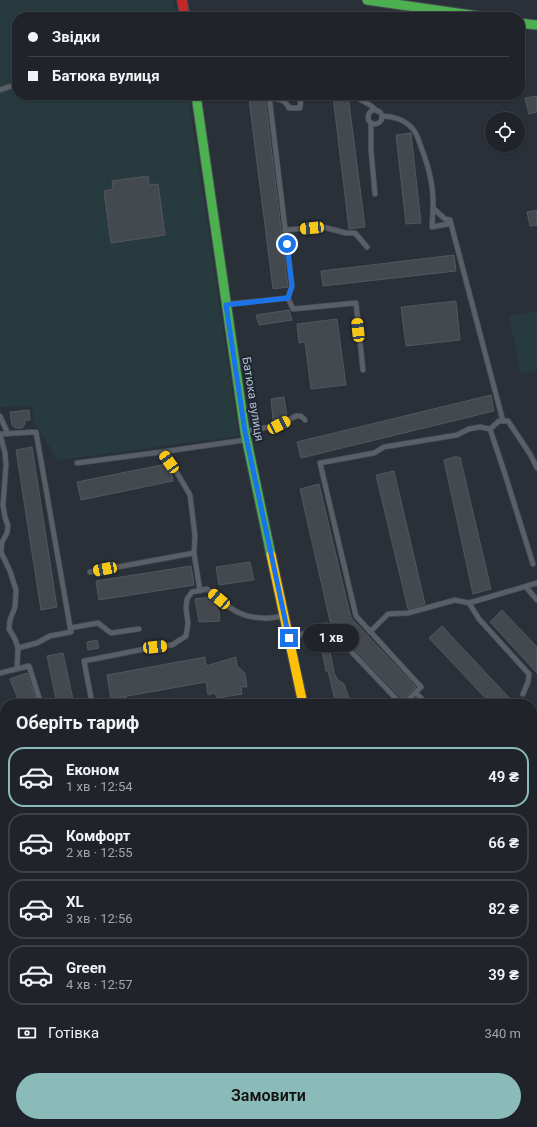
<!DOCTYPE html>
<html lang="uk">
<meta charset="utf-8">
<style>
body{margin:0;font-family:Roboto,sans-serif;background:#2d3036;color:#f1f3f6;height:100vh;display:flex;flex-direction:column;font-size:15px;white-space:nowrap}
*{box-sizing:border-box;margin:0}
p{font-size:13px;color:#a2a4a8}
.icon{flex:none;width:22px;height:22px;fill:none;stroke:currentColor;stroke-width:2;stroke-linecap:round;stroke-linejoin:round}
.map{position:relative;flex:1;overflow:hidden}
.details{position:absolute;left:0px;top:699px;width:537px;height:428px;display:flex;flex-direction:column;background:#20242a;border-radius:16px 16px 0 0;box-shadow:0 1px 3px #0004,0 0 0 1px #3d4147}
.details>*{flex:none}
.banner{position:absolute;left:12px;top:12px;width:513px;height:88px;border-radius:16px;box-shadow:0 1px 3px #0004,0 0 0 1px #3d4147;display:grid;align-content:center;height:88px;padding:0 16px;background:#20242a}
.buttons{position:absolute;left:485px;top:112px;display:grid;gap:8px}
.buttons a{display:grid;place-items:center;width:40px;height:40px;border-radius:50%;background:#20242a;box-shadow:0 1px 3px #0004,0 0 0 1px #3d4147;font-size:20px}
.end{position:absolute;width:18px;height:18px;margin:-9px;border:5px solid #1a73e8;background:#fff;box-shadow:0 0 0 2px #fff}
.from{border-radius:50%}
.bubble{position:absolute;height:28px;border-radius:14px;background:#20242a;box-shadow:0 1px 3px #0004,0 0 0 1px #3d4147;font-size:13px;font-weight:600;line-height:28px;text-align:center}
.car{position:absolute;width:12px;height:24px;margin:-12px -6px;border-radius:5px;box-shadow:0 0 3px 1px #0007;background:linear-gradient(#f5c518 24%,#345 0 40%,#f5c518 0 76%,#345 0 86%,#f5c518 0)}
.banner b{display:flex;align-items:center;gap:14px;height:38px;font-size:15px}
.banner b+b{border-top:1px solid #3d4147}
.banner i{width:10px;height:10px;background:#f1f3f6}
ul{padding:0;list-style:none}
li{display:flex;align-items:center;gap:12px;height:60px;margin:0 8px 6px;padding:0 8px;border:2px solid #3d4147;border-radius:16px}
li div{flex:1}
li b{display:block;font-size:15px}
li em{font-style:normal;font-weight:600}
li.current{border-color:#8bbbb9}
li>.icon{width:36px;height:36px;stroke-width:1.5}
h2{padding:0 16px;font-size:18px;line-height:48px}
.pay{display:flex;align-items:center;gap:10px;height:44px;padding:0 16px;font-size:15px}
.pay p{margin-inline-start:auto}
.cta{display:flex;gap:8px;margin-top:auto;padding:8px 16px}
.cta a{flex:1;height:46px;border-radius:24px;background:#8bbbb9;color:#111;font-size:16px;font-weight:600;line-height:46px;text-align:center}
.map>svg:first-child{display:block}
.green{fill:#273a3e}
.building{fill:#444950;stroke:#52575f}
.lines{fill:none;stroke-linecap:round;stroke-linejoin:round}
.lane-casing{stroke:#484c53;stroke-width:6}
.street-casing{stroke:#484c53;stroke-width:11}
.fast-casing{stroke:#484c53;stroke-width:11}
.slow-casing{stroke:#484c53;stroke-width:11}
.jam-casing{stroke:#484c53;stroke-width:11}
.lane{stroke:#5a5e66;stroke-width:4.5}
.street{stroke:#5a5e66;stroke-width:9}
.fast{stroke:#4caf50;stroke-width:9}
.slow{stroke:#ffc107;stroke-width:9}
.jam{stroke:#c62828;stroke-width:9}
.route{stroke:#1a73e8;stroke-width:5}
.labels{text-anchor:middle;dominant-baseline:central;stroke-width:4;stroke-linejoin:round;paint-order:stroke}
.street-label{font-size:12px;fill:#b4bcc9;stroke:#1d2633}
</style>
<div class="map">
<svg width="537" height="1127" viewBox="0 0 537 1127">
<rect width="100%" height="100%" fill="#2a3038"/>
<g class="green">
<path d="M0,0H173L176,17H17V95H188L239,436L58,460L34,422L32,406L0,407Z"/>
<path d="M537,311V371L521,374L509,316Z"/>
</g>
<g class="building">
<path d="M343,95H348L365,227L349,229L333,96Z"/>
<path d="M537,96V112L529,114L525,98Z"/>
<path d="M265,97L288,286V287L273,289L249,99Z"/>
<path d="M411,133L421,223L406,224L396,135Z"/>
<path d="M148,176L149,185L158,184L165,235L111,243L104,191L113,189L112,181Z"/>
<path d="M537,210V225L530,226L527,212Z"/>
<path d="M454,255L456,271L323,286L321,271Z"/>
<path d="M456,301L460,340L406,346L401,307Z"/>
<path d="M289,310L292,320L259,325L256,315Z"/>
<path d="M337,319L346,385L311,389L305,342L299,343L297,324Z"/>
<path d="M491,395L494,411L301,458L297,442Z"/>
<path d="M284,397L287,417L284,418L273,420L271,399Z"/>
<path d="M29,410L30,420H25V424L22,428H15L12,425L10,412Z"/>
<path d="M32,447L57,607L41,610L16,450Z"/>
<path d="M457,456L458,458L460,457L491,589L473,594L444,460Z"/>
<path d="M166,464L171,471L173,481L81,500L77,482Z"/>
<path d="M394,471L425,604L408,609L376,475Z"/>
<path d="M319,484L351,618L416,687L403,700L334,628L330,621L300,489Z"/>
<path d="M250,562L254,580L219,585L216,567Z"/>
<path d="M191,566L194,585L99,600L96,581Z"/>
<path d="M211,597L214,600V603L219,611L220,621L199,622L195,599Z"/>
<path d="M502,610L537,647V673L490,622Z"/>
<path d="M442,626L515,704H491L429,638Z"/>
<path d="M327,635L330,648H329L334,671H333L338,680L344,684L351,704H336L328,671H326L322,650L318,637Z"/>
<path d="M97,640L99,648L88,650L87,642Z"/>
<path d="M63,653L74,704H57L47,656Z"/>
<path d="M205,657L206,666L236,657L237,666L245,673L247,687H241L242,694L217,698L215,693L208,695L206,682L111,699L107,675Z"/>
<path d="M27,673L37,704H20L10,679Z"/>
</g>
<g class="lines">
<g class="lane-casing">
<g id="lane">
<path d="M0,90L17,84"/>
<path d="M269,95L292,286L288,298"/>
<path d="M352,95L370,105L377,111"/>
<path d="M198,97L214,95"/>
<path d="M269,98C278,99 285,99 289,108H300L301,95"/>
<circle cx="375" cy="117" r="7"/>
<path d="M382,116C393,116 405,120 412,128C417,133 419,141 421,147C429,167 434,186 433,208"/>
<path d="M371,123V150L375,194"/>
<path d="M433,208L445,219L450,220L448,224L432,227Z"/>
<path d="M450,220L503,421"/>
<path d="M285,230L323,227L346,233H355L367,247"/>
<path d="M228,304L288,298L293,309L356,303L363,370"/>
<path d="M0,416L8,434"/>
<path d="M247,431L279,425L296,416H301L305,420"/>
<path d="M0,434L36,432L71,632L50,636L37,643L18,648L17,668"/>
<path d="M0,434L5,453L6,465L3,505L5,517L8,526L7,533L2,542L1,552L10,571L16,590L15,607L10,620L9,629L15,639L18,648"/>
<path d="M77,463L161,452"/>
<path d="M194,553L195,536L190,495L176,471L161,452L245,440"/>
<path d="M533,564L504,471L490,429L499,421H508L530,454L537,468"/>
<path d="M90,572L194,553L200,591"/>
<path d="M526,587L537,600"/>
<path d="M469,603L479,619L529,674L528,682L523,694"/>
<path d="M70,628L98,623L111,633L139,629"/>
<path d="M370,632L388,614L408,613L455,600L469,603L537,583"/>
<path d="M291,638L326,625L401,704"/>
<path d="M0,673L29,666L41,704"/>
<path d="M416,693L427,704"/>
<path d="M94,704L92,703L84,661L155,647L172,645L186,636L188,623L186,608L187,599L192,592L207,589C226,605 238,618 264,618C270,619 277,617 283,616"/>
<path d="M113,704L125,700L133,704"/>
<path d="M404,704L421,687L356,616L320,463L374,453L384,447L457,435L469,429L480,427L490,429"/>
<path d="M0,735L5,752"/>
<path d="M532,801L537,800"/>
<path d="M532,815L537,833"/>
<path d="M532,945L537,962"/>
<path d="M532,970L537,967"/>
<path d="M532,1061L537,1065"/>
<path d="M306,1122L308,1127"/>
<path d="M506,1122L512,1127"/>
<path d="M144,1127L146,1122"/>
<path d="M209,1127L212,1122"/>
<path d="M367,1127L383,1122"/>
</g>
</g>
<g class="street-casing">
<g id="street">
<path d="M532,746L537,745"/>
<path d="M0,923L5,921"/>
</g>
</g>
<g class="fast-casing">
<g id="fast">
<path d="M367,0L485,17"/>
<path d="M520,23L537,25"/>
<path d="M196,95L245,432L271,555"/>
<path d="M419,1122L420,1127"/>
</g>
</g>
<g class="slow-casing">
<path id="slow" d="M271,555L303,704"/>
</g>
<g class="jam-casing">
<path id="jam" d="M182,0L185,17"/>
</g>
<use href="#lane" class="lane"/>
<use href="#street" class="street"/>
<use href="#fast" class="fast"/>
<use href="#slow" class="slow"/>
<use href="#jam" class="jam"/>
</g>
<g class="lines">
<path class="route" d="M287,244L292,286L288,298L226,305L245,432L289,638"/>
</g>
<g class="labels">
<g class="street-label">
<text transform="translate(253 399) rotate(81)">Батюка вулиця</text>
</g>
</g>
</svg>
<div class="buttons">
<a><svg class="icon" aria-label="locate" viewBox="0 0 24 24"><circle cx="12" cy="12" r="6"/><path d="M12 2v4M12 18v4M2 12h4M18 12h4"/></svg></a>
</div>
<i class="end from" style="left:287px;top:244px"></i>
<i class="end" style="left:289px;top:638px"></i>
<div class="bubble" style="left:303px;top:624px;width:56px">1 хв</div>
<i class="car" style="left:312px;top:228px;rotate:265deg"></i>
<i class="car" style="left:358px;top:330px;rotate:354deg"></i>
<i class="car" style="left:279px;top:425px;rotate:63deg"></i>
<i class="car" style="left:169px;top:462px;rotate:324deg"></i>
<i class="car" style="left:105px;top:569px;rotate:259deg"></i>
<i class="car" style="left:219px;top:599px;rotate:310deg"></i>
<i class="car" style="left:155px;top:647px;rotate:84deg"></i>
<div class="banner">
<b><i class="from"></i>Звідки</b>
<b><i></i>Батюка вулиця</b>
</div>
<section class="details">
<h2>Оберіть тариф</h2>
<ul>
<li class="current"><svg class="icon" aria-label="car" viewBox="0 0 24 24"><path d="M5 17H2v-5l4-1 3-4h7l3 4 3 1v5h-3M9 17h6M6 11h13"/><circle cx="7" cy="17" r="2"/><circle cx="17" cy="17" r="2"/></svg><div><b>Економ</b><p>1 хв · 12:54</p></div><em>49 ₴</em></li>
<li><svg class="icon" aria-label="car" viewBox="0 0 24 24"><path d="M5 17H2v-5l4-1 3-4h7l3 4 3 1v5h-3M9 17h6M6 11h13"/><circle cx="7" cy="17" r="2"/><circle cx="17" cy="17" r="2"/></svg><div><b>Комфорт</b><p>2 хв · 12:55</p></div><em>66 ₴</em></li>
<li><svg class="icon" aria-label="car" viewBox="0 0 24 24"><path d="M5 17H2v-5l4-1 3-4h7l3 4 3 1v5h-3M9 17h6M6 11h13"/><circle cx="7" cy="17" r="2"/><circle cx="17" cy="17" r="2"/></svg><div><b>XL</b><p>3 хв · 12:56</p></div><em>82 ₴</em></li>
<li><svg class="icon" aria-label="car" viewBox="0 0 24 24"><path d="M5 17H2v-5l4-1 3-4h7l3 4 3 1v5h-3M9 17h6M6 11h13"/><circle cx="7" cy="17" r="2"/><circle cx="17" cy="17" r="2"/></svg><div><b>Green</b><p>4 хв · 12:57</p></div><em>39 ₴</em></li>
</ul>
<div class="pay"><svg class="icon" aria-label="cash" viewBox="0 0 24 24"><path d="M3 7h18v10H3z"/><circle cx="12" cy="12" r="2"/></svg>Готівка<p>340 m</p></div>
<div class="cta"><a>Замовити</a></div>
</section>
</div>
